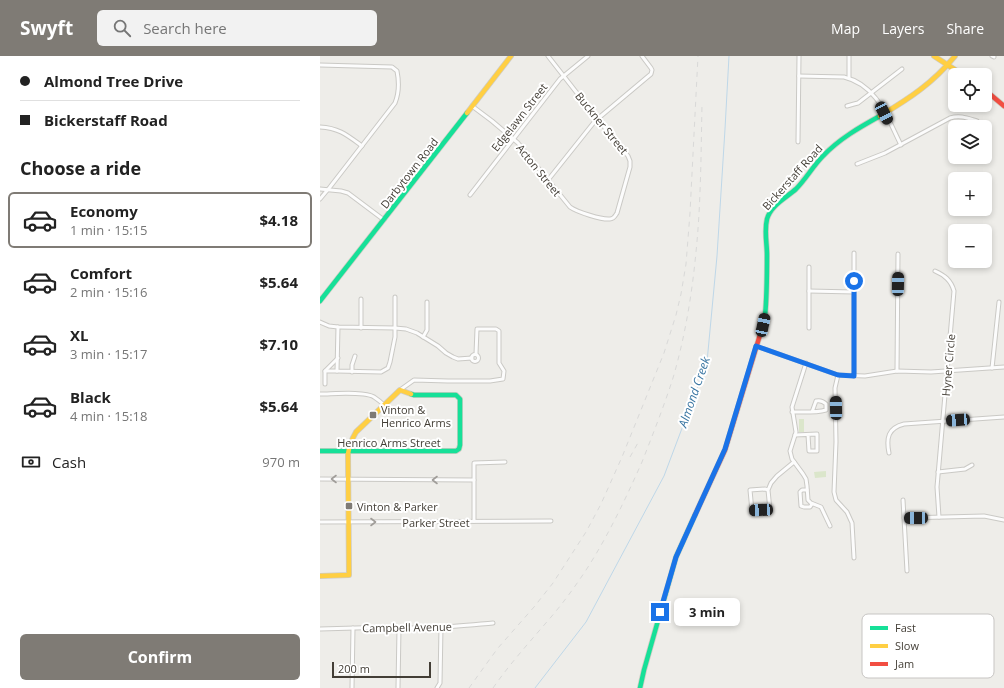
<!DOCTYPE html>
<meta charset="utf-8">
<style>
body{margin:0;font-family:"Open Sans",sans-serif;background:#f2f2f2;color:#222;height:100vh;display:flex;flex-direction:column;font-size:15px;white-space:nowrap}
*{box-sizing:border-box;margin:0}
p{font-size:13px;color:#767676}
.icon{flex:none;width:22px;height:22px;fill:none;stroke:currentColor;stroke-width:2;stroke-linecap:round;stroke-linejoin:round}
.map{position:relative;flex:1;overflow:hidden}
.panel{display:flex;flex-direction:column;background:#fff;width:320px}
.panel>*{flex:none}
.banner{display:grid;align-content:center;height:88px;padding:0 20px;background:#fff}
.fabs{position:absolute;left:628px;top:12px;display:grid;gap:8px}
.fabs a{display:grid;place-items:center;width:44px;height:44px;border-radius:6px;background:#fff;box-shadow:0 2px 6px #0003;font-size:20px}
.scale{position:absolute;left:12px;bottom:10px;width:99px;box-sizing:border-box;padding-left:4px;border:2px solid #433e36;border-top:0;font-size:11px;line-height:14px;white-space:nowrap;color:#433e36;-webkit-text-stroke:3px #fff;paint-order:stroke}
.end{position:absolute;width:18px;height:18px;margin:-9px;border:5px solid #1a73e8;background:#fff;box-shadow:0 0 0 2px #fff}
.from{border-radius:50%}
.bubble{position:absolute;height:28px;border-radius:6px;background:#fff;box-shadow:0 2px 6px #0003;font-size:13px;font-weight:700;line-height:28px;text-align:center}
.car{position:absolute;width:12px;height:24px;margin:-12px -6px;border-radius:5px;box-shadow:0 0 3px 1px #0007;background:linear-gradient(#222 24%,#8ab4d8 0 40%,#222 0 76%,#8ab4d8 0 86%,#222 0)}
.banner b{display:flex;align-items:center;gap:14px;height:38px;font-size:15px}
.banner b+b{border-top:1px solid #e0e0e0}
.banner i{width:10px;height:10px;background:#222}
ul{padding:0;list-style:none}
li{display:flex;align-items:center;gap:12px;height:56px;margin:0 8px 6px;padding:0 12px;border:2px solid transparent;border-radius:6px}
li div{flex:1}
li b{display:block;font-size:15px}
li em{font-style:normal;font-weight:700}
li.selected{border-color:#7f7b75}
li>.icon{width:36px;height:36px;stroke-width:1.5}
h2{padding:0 20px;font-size:18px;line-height:48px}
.pay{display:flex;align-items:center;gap:10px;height:44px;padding:0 20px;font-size:15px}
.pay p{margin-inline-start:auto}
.action{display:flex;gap:8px;margin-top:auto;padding:8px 20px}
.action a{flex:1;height:46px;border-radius:6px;background:#7f7b75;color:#fff;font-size:16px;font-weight:700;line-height:46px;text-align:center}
header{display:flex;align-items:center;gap:24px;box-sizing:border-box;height:56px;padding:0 20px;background:#7f7b75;color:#fff}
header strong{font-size:19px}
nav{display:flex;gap:22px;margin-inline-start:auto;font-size:14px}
.search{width:280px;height:36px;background:#f2f2f2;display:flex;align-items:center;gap:10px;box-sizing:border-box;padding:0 14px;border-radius:6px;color:#767676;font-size:15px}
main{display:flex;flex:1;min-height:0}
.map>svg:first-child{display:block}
.green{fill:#dbe6cb}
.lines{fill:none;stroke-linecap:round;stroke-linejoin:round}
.stream{stroke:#bed7e8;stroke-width:1}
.street-casing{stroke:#cac9c5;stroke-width:5}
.fast-casing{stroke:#cfccc3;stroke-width:6}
.slow-casing{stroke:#cfccc3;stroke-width:6}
.jam-casing{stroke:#cfccc3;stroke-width:6}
.street{stroke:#fcfcfc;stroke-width:3}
.fast{stroke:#16e098;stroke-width:4.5}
.slow{stroke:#ffcf43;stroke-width:4.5}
.jam{stroke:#f24e42;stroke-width:4.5}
.rail{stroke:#d9d9d8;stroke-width:1;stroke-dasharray:5 5;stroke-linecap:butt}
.oneway{stroke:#a09d99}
.route{stroke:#1a73e8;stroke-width:5}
.poi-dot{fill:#7f7b75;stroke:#fff;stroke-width:1.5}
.labels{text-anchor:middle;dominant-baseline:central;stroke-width:4;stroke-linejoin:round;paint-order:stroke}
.street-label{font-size:11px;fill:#433e36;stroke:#fff}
.poi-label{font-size:11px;fill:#433e36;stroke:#fff;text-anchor:start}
.water-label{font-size:12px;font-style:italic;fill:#3b77a3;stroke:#fff}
.key{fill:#fff;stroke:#c7c5c3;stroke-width:1}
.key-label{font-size:11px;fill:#433e36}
</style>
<header>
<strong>Swyft</strong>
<div class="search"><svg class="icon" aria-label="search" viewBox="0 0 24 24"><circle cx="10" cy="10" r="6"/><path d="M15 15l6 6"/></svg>Search here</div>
<nav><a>Map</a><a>Layers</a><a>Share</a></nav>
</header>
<main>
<section class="panel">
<div class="banner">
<b><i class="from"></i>Almond Tree Drive</b>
<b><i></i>Bickerstaff Road</b>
</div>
<h2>Choose a ride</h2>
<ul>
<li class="selected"><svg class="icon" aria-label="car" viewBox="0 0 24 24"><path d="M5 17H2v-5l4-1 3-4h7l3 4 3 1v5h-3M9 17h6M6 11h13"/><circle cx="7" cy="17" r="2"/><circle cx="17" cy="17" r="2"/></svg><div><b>Economy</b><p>1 min · 15:15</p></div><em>$4.18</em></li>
<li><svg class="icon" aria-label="car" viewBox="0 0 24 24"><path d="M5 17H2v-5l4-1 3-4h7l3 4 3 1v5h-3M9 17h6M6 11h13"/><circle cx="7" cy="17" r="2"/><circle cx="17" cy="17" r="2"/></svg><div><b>Comfort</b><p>2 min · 15:16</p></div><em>$5.64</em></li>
<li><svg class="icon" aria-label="car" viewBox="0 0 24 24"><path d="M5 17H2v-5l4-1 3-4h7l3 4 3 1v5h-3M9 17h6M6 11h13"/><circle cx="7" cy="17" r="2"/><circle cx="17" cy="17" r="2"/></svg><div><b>XL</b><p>3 min · 15:17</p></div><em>$7.10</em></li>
<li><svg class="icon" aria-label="car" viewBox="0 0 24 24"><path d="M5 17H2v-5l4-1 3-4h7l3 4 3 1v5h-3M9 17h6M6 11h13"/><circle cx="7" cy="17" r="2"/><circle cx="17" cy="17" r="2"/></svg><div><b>Black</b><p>4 min · 15:18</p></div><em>$5.64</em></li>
</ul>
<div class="pay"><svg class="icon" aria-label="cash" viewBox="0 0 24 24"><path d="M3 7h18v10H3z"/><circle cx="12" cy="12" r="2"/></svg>Cash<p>970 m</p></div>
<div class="action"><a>Confirm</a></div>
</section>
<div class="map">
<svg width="684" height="632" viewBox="0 0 684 632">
<rect width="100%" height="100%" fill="#eeede9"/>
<g class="green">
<rect x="479" y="363" width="5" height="13"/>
<path d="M506,415V421L495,422L494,416Z"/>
</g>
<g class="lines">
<path class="stream" d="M215,632L266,566L344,420L387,306L397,200L405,73L409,0"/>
<g class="street-casing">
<g id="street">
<path d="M672,0L674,1"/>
<path d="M0,9L72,11L77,15C79,25 79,37 75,47L10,131L0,143"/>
<path d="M479,20L524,21C557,29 567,61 581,89"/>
<path d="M529,22V0"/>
<path d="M152,50L172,65L198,87L250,151C257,156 282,164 290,163C294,163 295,160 297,157L310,111V105L308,100L271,55L228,0"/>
<path d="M527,50L534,48L538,47L582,13"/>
<path d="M0,71C19,72 27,79 42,90"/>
<path d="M478,86L479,0"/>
<path d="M537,108L565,97L630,62C640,59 647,62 657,65"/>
<path d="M228,124L275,65L331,18L332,14L331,12L322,0"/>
<path d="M0,133L21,135L28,137L64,164"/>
<path d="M150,139L240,23L268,0"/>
<path d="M534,197V320"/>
<path d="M489,211V272"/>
<path d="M615,215C624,219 631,224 634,235L617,431L619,461"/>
<path d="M489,235L534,236"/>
<path d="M41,243V272"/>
<path d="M0,266L9,270L18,271L75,272L86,273L97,277L118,290L126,297L133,301L138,303L152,302"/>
<path d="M18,271L17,315L61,316L68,312L70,306L75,281V241"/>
<path d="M103,281L107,274V246"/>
<path d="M436,290L518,319L545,320L577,315L611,316L684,311"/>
<circle cx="155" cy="302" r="3.5"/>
<path d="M486,307L472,351L476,376L470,395L472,403L483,418L486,423L487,430L488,444L491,447L501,451L510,470"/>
<path d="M672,312L679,246"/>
<path d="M5,315H17"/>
<path d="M577,315L578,198"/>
<path d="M32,316V309L35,300"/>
<path d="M518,319L515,332L516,386L514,436L516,444L527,456L532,467L534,502"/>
<path d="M5,328V315L18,302"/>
<path d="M80,334L94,324L128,325H170L183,323L184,315L179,307V275L176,273H157L156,298"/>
<path d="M0,338C13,338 44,335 54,341C57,343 61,346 64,349"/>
<path d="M472,356C483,356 495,357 506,354V348C503,345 500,344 496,345L492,356"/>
<path d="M475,379L497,378V395H489L488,379"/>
<path d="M569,397C566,382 568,372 584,368L684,361"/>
<path d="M618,416L645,413L652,409"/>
<path d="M0,423L154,424"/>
<path d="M448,434L445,433L430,434L432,455L450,454L448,434L451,427L457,420L474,406"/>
<path d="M487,434H482L480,436L481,450L484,451H490L492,448"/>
<path d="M583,444L587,515"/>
<path d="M584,462L664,460L684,464"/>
<path d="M154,465V407L185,406"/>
<path d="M0,466L231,465"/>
<path d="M0,573L70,571C104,574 139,570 173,567"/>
<path d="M32,632L33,572"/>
<path d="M78,632L79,572"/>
<path d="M117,632L120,627L121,571"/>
</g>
</g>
<g class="fast-casing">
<g id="fast">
<path d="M0,245L147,57"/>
<path d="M445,260C447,240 447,220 447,199C447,187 444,175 447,163C451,149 466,142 476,133C486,123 493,110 503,100C519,83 540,71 560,60"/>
<path d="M0,395H136L139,393L140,389V343L136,339H94L91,338"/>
<path d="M320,632L324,614L356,501L375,459"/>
</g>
</g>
<g class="slow-casing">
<g id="slow">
<path d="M614,0L643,19"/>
<path d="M147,57L191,0"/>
<path d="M560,60C590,42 613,27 635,0"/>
<path d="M0,520L29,519L28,398C29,390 32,383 36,376L80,334L91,338"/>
</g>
</g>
<g class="jam-casing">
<g id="jam">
<path d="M665,34L684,50"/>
<path d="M375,459L405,394L443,269L445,260"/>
</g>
</g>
<use href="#street" class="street"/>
<use href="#fast" class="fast"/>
<use href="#slow" class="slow"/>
<use href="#jam" class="jam"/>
<g class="rail">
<path d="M310,401L319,385"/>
<path d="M149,632L167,607L178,592L214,551L233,527L266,476L281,448L302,401L344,297L356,259L361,238L366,208L370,157L378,0"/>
<path d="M173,632C189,609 207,589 225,568C241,550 255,531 268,511C289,478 306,442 322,406C333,378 344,350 353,322C365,281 372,238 376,196C381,147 381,97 382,48"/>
</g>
</g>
<defs><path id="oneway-chevron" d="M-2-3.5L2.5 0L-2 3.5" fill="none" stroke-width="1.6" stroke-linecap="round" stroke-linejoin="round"/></defs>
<g class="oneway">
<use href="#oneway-chevron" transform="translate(14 423) rotate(-180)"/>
<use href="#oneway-chevron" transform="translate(115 424) rotate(-180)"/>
<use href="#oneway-chevron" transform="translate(53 466)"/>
</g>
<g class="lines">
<path class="route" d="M340,556L356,501L405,393L436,290L518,319L534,320V225"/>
</g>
<g class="poi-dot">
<rect x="49" y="355" width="8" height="8" rx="2"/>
<rect x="25" y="446" width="8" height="8" rx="2"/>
</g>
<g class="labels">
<g class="street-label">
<text transform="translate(199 61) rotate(-52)">Edgelawn Street</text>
<text transform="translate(282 67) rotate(51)">Buckner Street</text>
<text transform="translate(219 114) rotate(51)">Acton Street</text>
<text transform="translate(89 117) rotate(-52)">Darbytown Road</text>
<text transform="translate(472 121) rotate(-48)">Bickerstaff Road</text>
<text transform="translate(628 309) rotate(-85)">Hyner Circle</text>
<text x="69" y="386">Henrico Arms Street</text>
<text x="116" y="466">Parker Street</text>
<text transform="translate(87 571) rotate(-1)">Campbell Avenue</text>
</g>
<g class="poi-label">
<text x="61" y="353">Vinton &amp;<tspan x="61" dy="13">Henrico Arms</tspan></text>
<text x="37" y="450">Vinton &amp; Parker</text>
</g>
<g class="water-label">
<text transform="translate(374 336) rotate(-71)">Almond Creek</text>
</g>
</g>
<rect x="542" y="558" width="132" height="64" rx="6" class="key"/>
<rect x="550" y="570" width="18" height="4" fill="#16e098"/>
<rect x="550" y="588" width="18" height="4" fill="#ffcf43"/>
<rect x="550" y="606" width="18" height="4" fill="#f24e42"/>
<g class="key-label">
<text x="575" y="576">Fast</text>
<text x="575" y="594">Slow</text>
<text x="575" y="612">Jam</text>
</g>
</svg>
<div class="fabs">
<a><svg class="icon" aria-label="locate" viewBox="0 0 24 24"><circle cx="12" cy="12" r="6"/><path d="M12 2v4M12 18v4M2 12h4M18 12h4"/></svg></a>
<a><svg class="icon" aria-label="layers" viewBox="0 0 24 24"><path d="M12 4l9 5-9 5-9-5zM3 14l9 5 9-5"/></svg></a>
<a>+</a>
<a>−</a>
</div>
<div class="scale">200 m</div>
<i class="end from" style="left:534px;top:225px"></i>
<i class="end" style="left:340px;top:556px"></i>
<div class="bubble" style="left:354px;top:542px;width:66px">3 min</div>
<i class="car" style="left:564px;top:57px;rotate:153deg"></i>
<i class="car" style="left:578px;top:228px;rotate:1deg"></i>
<i class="car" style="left:443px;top:269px;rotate:12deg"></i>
<i class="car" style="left:516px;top:352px;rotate:359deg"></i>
<i class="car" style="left:638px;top:364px;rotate:266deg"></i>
<i class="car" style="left:441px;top:454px;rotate:267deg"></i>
<i class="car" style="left:596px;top:462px;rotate:269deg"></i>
</div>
</main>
